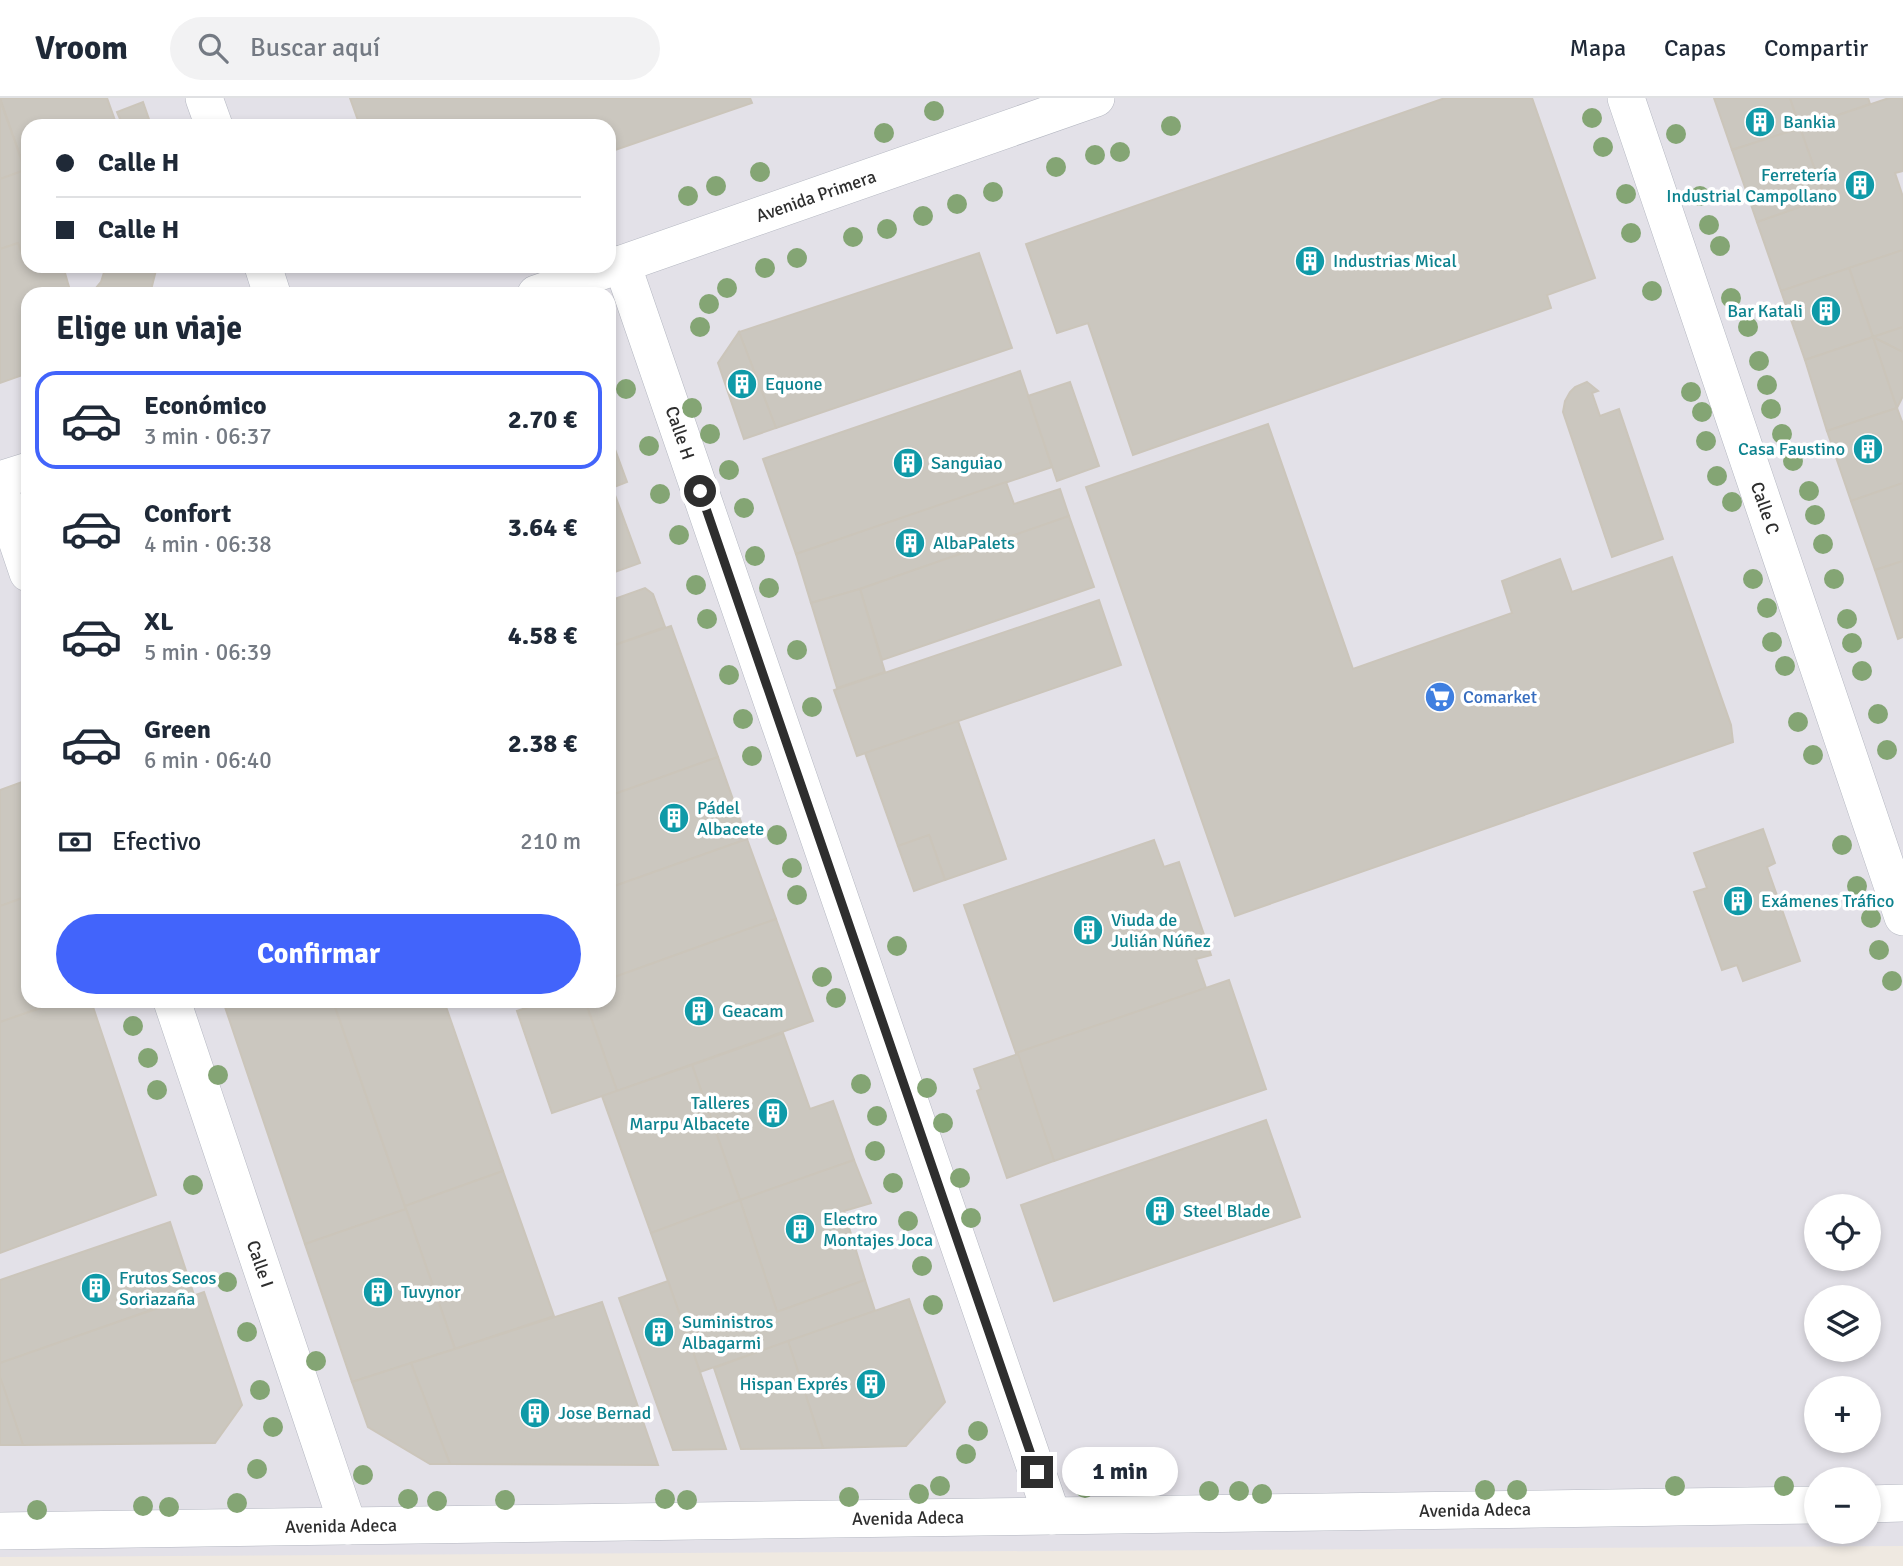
<!DOCTYPE html>
<html lang="es">
<meta charset="utf-8">
<style>
body{margin:0;font-family:Signika,sans-serif;background:#f2f2f3;color:#1f2937;height:100vh;display:flex;flex-direction:column;font-size:26px;white-space:nowrap}
*{box-sizing:border-box;margin:0}
p{font-size:23px;color:#747a83}
.icon{flex:none;width:38px;height:38px;fill:none;stroke:currentColor;stroke-width:2;stroke-linecap:round;stroke-linejoin:round}
.map{position:relative;flex:1;overflow:hidden}
.details{position:absolute;left:21px;top:189px;width:595px;height:721px;display:flex;flex-direction:column;background:#fff;border-radius:21px;box-shadow:0 4px 10px #0003}
.details>*{flex:none}
.top-card{position:absolute;left:21px;top:21px;width:595px;height:154px;border-radius:21px;box-shadow:0 4px 10px #0003;display:grid;align-content:center;height:154px;padding:0 35px;background:#fff}
.tools{position:absolute;left:1804px;top:1096px;display:grid;gap:14px}
.tools a{display:grid;place-items:center;width:77px;height:77px;border-radius:50%;background:#fff;box-shadow:0 4px 10px #0003;font-size:35px}
.end{position:absolute;width:32px;height:32px;margin:-16px;border:9px solid #2e2e2e;background:#fff;box-shadow:0 0 0 4px #fff}
.from{border-radius:50%}
.bubble{position:absolute;height:49px;border-radius:24px;background:#fff;box-shadow:0 4px 10px #0003;font-size:23px;font-weight:700;line-height:49px;text-align:center}
.top-card b{display:flex;align-items:center;gap:24px;height:66px;font-size:26px}
.top-card b+b{border-top:2px solid #e0e1e3}
.top-card i{width:18px;height:18px;background:#1f2937}
ul{padding:0;list-style:none}
li{display:flex;align-items:center;gap:21px;height:98px;margin:0 14px 10px;padding:0 21px;border:4px solid transparent;border-radius:21px}
li div{flex:1}
li b{display:block;font-size:26px}
li em{font-style:normal;font-weight:700}
li.active{border-color:#4264fb}
li>.icon{width:63px;height:63px;stroke-width:1.5}
h2{padding:0 35px;font-size:32px;line-height:84px}
.pay{display:flex;align-items:center;gap:18px;height:77px;padding:0 35px;font-size:26px}
.pay p{margin-inline-start:auto}
.cta{display:flex;gap:14px;margin-top:auto;padding:14px 35px}
.cta a{flex:1;height:80px;border-radius:42px;background:#4264fb;color:#fff;font-size:28px;font-weight:700;line-height:80px;text-align:center}
header{display:flex;align-items:center;gap:42px;box-sizing:border-box;height:98px;padding:0 35px;background:#fff;border-bottom:2px solid #e0e1e3}
header strong{font-size:33px}
nav{display:flex;gap:38px;margin-inline-start:auto;font-size:24px}
.search{width:490px;height:63px;background:#f2f2f3;display:flex;align-items:center;gap:18px;box-sizing:border-box;padding:0 24px;border-radius:38px;color:#747a83;font-size:26px}
.map>svg:first-child{display:block}
.industrial{fill:#e3e1e8;fill-rule:evenodd}
.building{fill:#cbc7bf;stroke:#cbc5ba;stroke-width:2}
.lines{fill:none;stroke-linecap:round;stroke-linejoin:round}
.street-casing{stroke:#b4b7c1;stroke-width:38}
.street{stroke:#fff;stroke-width:37}
.tree{fill:#84a574}
.route{stroke:#2e2e2e;stroke-width:9}
.labels{text-anchor:middle;dominant-baseline:central;stroke-width:7;stroke-linejoin:round;paint-order:stroke}
.culture-label{font-size:18px;fill:#0d838f;stroke:#fff;text-anchor:start}
.street-label{font-size:18px;fill:#2e2e2e;stroke:#fff}
.shop-label{font-size:18px;fill:#366cbe;stroke:#fff;text-anchor:start}
</style>
<header>
<strong>Vroom</strong>
<div class="search"><svg class="icon" aria-label="search" viewBox="0 0 24 24"><circle cx="10" cy="10" r="6"/><path d="M15 15l6 6"/></svg>Buscar aquí</div>
<nav><a>Mapa</a><a>Capas</a><a>Compartir</a></nav>
</header>
<div class="map">
<svg width="1903" height="1468" viewBox="0 0 1903 1468">
<rect width="100%" height="100%" fill="#efe9e1"/>
<path class="industrial" d="M0,0H1903V1448L0,1459ZM28,28H609V168H28ZM28,196H609V903H28ZM1816,1108H1869V1160H1816ZM1816,1199H1869V1251H1816ZM1816,1290H1869V1342H1816ZM1816,1381H1869V1433H1816Z"/>
<g class="building">
<path d="M0,0H107L117,28H28V71L25,72Z"/>
<path d="M350,0H750L752,5L609,54V28H360Z"/>
<path d="M1445,0H1532L1595,180L1547,197L1551,210L1133,357L1088,225L1057,235L1026,146Z"/>
<path d="M1714,0H1790L1800,30L1732,52Z"/>
<path d="M1790,0H1868L1870,6L1800,30Z"/>
<path d="M1889,0H1903V73L1895,75L1903,99V152L1781,193L1757,124L1825,100L1800,30Z"/>
<path d="M0,2L25,72L0,81Z"/>
<path d="M143,4L151,27L123,28L117,14Z"/>
<path d="M1800,30L1825,100L1757,124L1732,52Z"/>
<path d="M25,72L28,81V168H31L27,169L18,145L0,151V81Z"/>
<path d="M18,145L27,169L63,168L71,196H28V275L0,285V151Z"/>
<path d="M1903,152V229L1873,239L1849,170Z"/>
<path d="M979,155L1012,250L776,330L739,234Z"/>
<path d="M106,168H157L150,196H91L101,184Z"/>
<path d="M1849,170L1873,239L1805,262L1781,193Z"/>
<path d="M1903,229V254L1873,239Z"/>
<path d="M739,234L776,330L744,341L718,265Z"/>
<path d="M1873,239L1897,310L1827,333L1805,262Z"/>
<path d="M1873,239L1903,254V298L1897,310Z"/>
<path d="M1020,273L1052,369L796,456L763,361Z"/>
<path d="M1070,284L1099,368L1057,383L1028,298Z"/>
<path d="M1587,284L1598,293L1592,295L1600,318L1619,311L1663,441L1612,459L1563,314L1565,303L1570,294L1575,289Z"/>
<path d="M1897,310L1903,326V385L1851,403L1827,333Z"/>
<path d="M1268,326L1353,571L1512,515L1502,483L1560,461L1572,494L1672,459L1731,627L1733,644L1235,818L1086,389Z"/>
<path d="M609,335L627,384L609,391Z"/>
<path d="M1006,384L1014,406L1060,391L1069,418L860,491L811,505L796,456Z"/>
<path d="M1903,385V463L1875,472L1851,403Z"/>
<path d="M612,389L640,465L609,476V391Z"/>
<path d="M1069,418L1094,489L882,562L860,491Z"/>
<path d="M1903,463V539L1898,541L1875,472Z"/>
<path d="M645,490L653,496L665,529L609,549V503Z"/>
<path d="M860,491L885,574L837,590L811,505Z"/>
<path d="M1099,502L1121,567L857,658L834,592Z"/>
<path d="M671,528L718,659L612,697L609,690V549Z"/>
<path d="M958,623L1006,761L945,782L929,737L898,748L865,655Z"/>
<path d="M718,659L747,741L609,790V698Z"/>
<path d="M22,684L28,701V798L0,808V692Z"/>
<path d="M1763,731L1775,765L1767,769L1800,863L1743,883L1737,867L1722,872L1694,794L1707,790L1694,755Z"/>
<path d="M929,737L945,782L914,793L898,748Z"/>
<path d="M747,741L776,821L609,881V790Z"/>
<path d="M1154,742L1164,769L1179,764L1211,857L1196,861L1206,890L1016,955L964,807Z"/>
<path d="M28,798V903H61L0,924V808Z"/>
<path d="M776,821L813,923L617,993L585,903H609V881Z"/>
<path d="M1229,882L1266,991L1054,1063L1016,955Z"/>
<path d="M61,903H91L156,1097L0,1155V924Z"/>
<path d="M223,903H333L406,1111L305,1146Z"/>
<path d="M333,903H444L503,1073L405,1108Z"/>
<path d="M547,903H585L617,993L552,1015L517,913Z"/>
<path d="M783,935L810,1011L833,1003L854,1062L740,1102L692,967Z"/>
<path d="M1018,956L1054,1063L1007,1080L977,993L981,991L974,971Z"/>
<path d="M692,967L740,1102L651,1135L602,998Z"/>
<path d="M1266,1022L1300,1119L1054,1203L1021,1107Z"/>
<path d="M854,1062L871,1105L844,1113L865,1182L777,1214L740,1102Z"/>
<path d="M503,1073L554,1218L455,1251L405,1108Z"/>
<path d="M740,1102L777,1214L865,1182L875,1213L700,1274L651,1135Z"/>
<path d="M406,1111L455,1251L352,1284L305,1146Z"/>
<path d="M170,1124L194,1197L0,1265V1182Z"/>
<path d="M668,1183L700,1274L726,1351L673,1352L619,1200Z"/>
<path d="M204,1194L242,1307L215,1345L23,1347L0,1279V1265Z"/>
<path d="M909,1201L945,1304L906,1348L823,1350L788,1243Z"/>
<path d="M602,1204L658,1367L450,1366L411,1265Z"/>
<path d="M788,1243L823,1350L741,1351L714,1270Z"/>
<path d="M411,1265L450,1366H430L368,1329L352,1284Z"/>
<path d="M0,1279L23,1347H0Z"/>
</g>
<g class="lines">
<g class="street-casing">
<g id="street">
<path d="M204,0L214,28"/>
<path d="M1626,0L1903,819"/>
<path d="M622,166L1052,1418"/>
<path d="M263,168L272,196"/>
<path d="M536,196L1096,0"/>
<path d="M0,382L28,373"/>
<path d="M0,392L28,475"/>
<path d="M172,903L348,1428"/>
<path d="M1869,1406L1903,1405"/>
<path d="M0,1433L1816,1407"/>
</g>
</g>
<use href="#street" class="street"/>
</g>
<g class="tree">
<circle cx="934" cy="13" r="10"/>
<circle cx="1592" cy="20" r="10"/>
<circle cx="1171" cy="28" r="10"/>
<circle cx="884" cy="35" r="10"/>
<circle cx="1676" cy="36" r="10"/>
<circle cx="1603" cy="49" r="10"/>
<circle cx="1120" cy="54" r="10"/>
<circle cx="1095" cy="57" r="10"/>
<circle cx="1056" cy="69" r="10"/>
<circle cx="760" cy="74" r="10"/>
<circle cx="716" cy="88" r="10"/>
<circle cx="993" cy="94" r="10"/>
<circle cx="1626" cy="96" r="10"/>
<circle cx="688" cy="98" r="10"/>
<circle cx="1700" cy="98" r="10"/>
<circle cx="957" cy="106" r="10"/>
<circle cx="923" cy="118" r="10"/>
<circle cx="1709" cy="127" r="10"/>
<circle cx="887" cy="131" r="10"/>
<circle cx="1631" cy="135" r="10"/>
<circle cx="853" cy="139" r="10"/>
<circle cx="1720" cy="148" r="10"/>
<circle cx="797" cy="160" r="10"/>
<circle cx="765" cy="170" r="10"/>
<circle cx="727" cy="190" r="10"/>
<circle cx="1652" cy="193" r="10"/>
<circle cx="1731" cy="200" r="10"/>
<circle cx="709" cy="206" r="10"/>
<circle cx="700" cy="229" r="10"/>
<circle cx="1748" cy="229" r="10"/>
<circle cx="1759" cy="263" r="10"/>
<circle cx="1767" cy="287" r="10"/>
<circle cx="626" cy="291" r="10"/>
<circle cx="1691" cy="294" r="10"/>
<circle cx="692" cy="310" r="10"/>
<circle cx="1771" cy="311" r="10"/>
<circle cx="1702" cy="314" r="10"/>
<circle cx="710" cy="336" r="10"/>
<circle cx="1782" cy="336" r="10"/>
<circle cx="1706" cy="343" r="10"/>
<circle cx="649" cy="348" r="10"/>
<circle cx="1793" cy="363" r="10"/>
<circle cx="729" cy="372" r="10"/>
<circle cx="1717" cy="378" r="10"/>
<circle cx="1809" cy="393" r="10"/>
<circle cx="660" cy="396" r="10"/>
<circle cx="1732" cy="404" r="10"/>
<circle cx="744" cy="410" r="10"/>
<circle cx="1815" cy="417" r="10"/>
<circle cx="679" cy="437" r="10"/>
<circle cx="1823" cy="446" r="10"/>
<circle cx="755" cy="458" r="10"/>
<circle cx="1753" cy="481" r="10"/>
<circle cx="1834" cy="481" r="10"/>
<circle cx="696" cy="487" r="10"/>
<circle cx="769" cy="490" r="10"/>
<circle cx="1767" cy="510" r="10"/>
<circle cx="707" cy="521" r="10"/>
<circle cx="1847" cy="521" r="10"/>
<circle cx="1772" cy="544" r="10"/>
<circle cx="1852" cy="545" r="10"/>
<circle cx="797" cy="552" r="10"/>
<circle cx="1785" cy="568" r="10"/>
<circle cx="1862" cy="573" r="10"/>
<circle cx="729" cy="577" r="10"/>
<circle cx="812" cy="609" r="10"/>
<circle cx="1878" cy="616" r="10"/>
<circle cx="743" cy="621" r="10"/>
<circle cx="1798" cy="624" r="10"/>
<circle cx="1887" cy="652" r="10"/>
<circle cx="1813" cy="657" r="10"/>
<circle cx="752" cy="658" r="10"/>
<circle cx="777" cy="737" r="10"/>
<circle cx="1842" cy="747" r="10"/>
<circle cx="792" cy="770" r="10"/>
<circle cx="1857" cy="788" r="10"/>
<circle cx="797" cy="797" r="10"/>
<circle cx="1871" cy="820" r="10"/>
<circle cx="897" cy="848" r="10"/>
<circle cx="1879" cy="852" r="10"/>
<circle cx="822" cy="879" r="10"/>
<circle cx="1892" cy="883" r="10"/>
<circle cx="836" cy="900" r="10"/>
<circle cx="133" cy="928" r="10"/>
<circle cx="148" cy="960" r="10"/>
<circle cx="218" cy="977" r="10"/>
<circle cx="861" cy="986" r="10"/>
<circle cx="927" cy="990" r="10"/>
<circle cx="157" cy="992" r="10"/>
<circle cx="877" cy="1018" r="10"/>
<circle cx="943" cy="1025" r="10"/>
<circle cx="875" cy="1053" r="10"/>
<circle cx="960" cy="1080" r="10"/>
<circle cx="893" cy="1085" r="10"/>
<circle cx="193" cy="1087" r="10"/>
<circle cx="971" cy="1120" r="10"/>
<circle cx="908" cy="1123" r="10"/>
<circle cx="922" cy="1168" r="10"/>
<circle cx="227" cy="1184" r="10"/>
<circle cx="933" cy="1207" r="10"/>
<circle cx="247" cy="1234" r="10"/>
<circle cx="316" cy="1263" r="10"/>
<circle cx="260" cy="1292" r="10"/>
<circle cx="273" cy="1329" r="10"/>
<circle cx="978" cy="1333" r="10"/>
<circle cx="966" cy="1356" r="10"/>
<circle cx="257" cy="1371" r="10"/>
<circle cx="1075" cy="1371" r="10"/>
<circle cx="363" cy="1377" r="10"/>
<circle cx="940" cy="1388" r="10"/>
<circle cx="1675" cy="1388" r="10"/>
<circle cx="1784" cy="1388" r="10"/>
<circle cx="1085" cy="1390" r="10"/>
<circle cx="1485" cy="1392" r="10"/>
<circle cx="1517" cy="1392" r="10"/>
<circle cx="1209" cy="1393" r="10"/>
<circle cx="1239" cy="1393" r="10"/>
<circle cx="919" cy="1396" r="10"/>
<circle cx="1262" cy="1396" r="10"/>
<circle cx="849" cy="1399" r="10"/>
<circle cx="408" cy="1401" r="10"/>
<circle cx="665" cy="1401" r="10"/>
<circle cx="505" cy="1402" r="10"/>
<circle cx="687" cy="1402" r="10"/>
<circle cx="437" cy="1403" r="10"/>
<circle cx="237" cy="1405" r="10"/>
<circle cx="143" cy="1408" r="10"/>
<circle cx="169" cy="1409" r="10"/>
<circle cx="37" cy="1412" r="10"/>
</g>
<g class="lines">
<path class="route" d="M700,393L1037,1374"/>
</g>
<defs>
<g id="building-disc" transform="scale(1.575)"><circle r="9.5" fill="#0f9aa8" stroke="#fff"/><path d="M-4-6H4V6H1V3H-1V6H-4ZM-2.5-4.3h1.7v1.8h-1.7ZM.8-4.3h1.7v1.8H.8ZM-2.5-1h1.7V.8h-1.7ZM.8-1h1.7V.8H.8Z" fill="#fff"/></g>
<g id="supermarket-disc" transform="scale(1.575)"><circle r="9.5" fill="#3f7fe0" stroke="#fff"/><path d="M-6-5.5h2.5l.6 2H6L4.5 2H-2.5L-4.4-4H-6ZM-1.5 3.2a1.3 1.3 0 1 0 .1 0ZM3 3.2a1.3 1.3 0 1 0 .1 0Z" fill="#fff"/></g>
</defs>
<g fill-rule="evenodd">
<use href="#building-disc" x="1760" y="24"/>
<use href="#building-disc" x="1860" y="87"/>
<use href="#building-disc" x="1310" y="163"/>
<use href="#building-disc" x="1826" y="213"/>
<use href="#building-disc" x="742" y="286"/>
<use href="#building-disc" x="1868" y="351"/>
<use href="#building-disc" x="908" y="365"/>
<use href="#building-disc" x="910" y="445"/>
<use href="#supermarket-disc" x="1440" y="599"/>
<use href="#building-disc" x="674" y="720"/>
<use href="#building-disc" x="1738" y="803"/>
<use href="#building-disc" x="1088" y="832"/>
<use href="#building-disc" x="699" y="913"/>
<use href="#building-disc" x="773" y="1015"/>
<use href="#building-disc" x="1160" y="1113"/>
<use href="#building-disc" x="800" y="1131"/>
<use href="#building-disc" x="96" y="1190"/>
<use href="#building-disc" x="378" y="1194"/>
<use href="#building-disc" x="659" y="1234"/>
<use href="#building-disc" x="871" y="1286"/>
<use href="#building-disc" x="535" y="1315"/>
</g>
<g class="labels">
<g class="culture-label">
<text x="1783" y="24">Bankia</text>
<text x="1837" y="77" text-anchor="end">Ferretería<tspan x="1837" dy="21">Industrial Campollano</tspan></text>
<text x="1333" y="163">Industrias Mical</text>
<text x="1803" y="213" text-anchor="end">Bar Katali</text>
<text x="765" y="286">Equone</text>
<text x="1845" y="351" text-anchor="end">Casa Faustino</text>
<text x="931" y="365">Sanguiao</text>
<text x="933" y="445">AlbaPalets</text>
<text x="697" y="710">Pádel<tspan x="697" dy="21">Albacete</tspan></text>
<text x="1761" y="803">Exámenes Tráfico</text>
<text x="1111" y="822">Viuda de<tspan x="1111" dy="21">Julián Núñez</tspan></text>
<text x="722" y="913">Geacam</text>
<text x="750" y="1005" text-anchor="end">Talleres<tspan x="750" dy="21">Marpu Albacete</tspan></text>
<text x="1183" y="1113">Steel Blade</text>
<text x="823" y="1121">Electro<tspan x="823" dy="21">Montajes Joca</tspan></text>
<text x="119" y="1180">Frutos Secos<tspan x="119" dy="21">Soriazaña</tspan></text>
<text x="401" y="1194">Tuvynor</text>
<text x="682" y="1224">Suministros<tspan x="682" dy="21">Albagarmi</tspan></text>
<text x="848" y="1286" text-anchor="end">Hispan Exprés</text>
<text x="558" y="1315">Jose Bernad</text>
</g>
<g class="street-label">
<text transform="translate(816 98) rotate(-19)">Avenida Primera</text>
<text transform="translate(680 335) rotate(71)">Calle H</text>
<text transform="translate(1765 410) rotate(71)">Calle C</text>
<text transform="translate(260 1166) rotate(71)">Calle I</text>
<text transform="translate(1475 1412) rotate(-1)">Avenida Adeca</text>
<text transform="translate(908 1420) rotate(-1)">Avenida Adeca</text>
<text transform="translate(341 1428) rotate(-1)">Avenida Adeca</text>
</g>
<g class="shop-label">
<text x="1463" y="599">Comarket</text>
</g>
</g>
</svg>
<div class="tools">
<a><svg class="icon" aria-label="locate" viewBox="0 0 24 24"><circle cx="12" cy="12" r="6"/><path d="M12 2v4M12 18v4M2 12h4M18 12h4"/></svg></a>
<a><svg class="icon" aria-label="layers" viewBox="0 0 24 24"><path d="M12 4l9 5-9 5-9-5zM3 14l9 5 9-5"/></svg></a>
<a>+</a>
<a>−</a>
</div>
<i class="end from" style="left:700px;top:393px"></i>
<i class="end" style="left:1037px;top:1374px"></i>
<div class="bubble" style="left:1062px;top:1349px;width:116px">1 min</div>
<div class="top-card">
<b><i class="from"></i>Calle H</b>
<b><i></i>Calle H</b>
</div>
<section class="details">
<h2>Elige un viaje</h2>
<ul>
<li class="active"><svg class="icon" aria-label="car" viewBox="0 0 24 24"><path d="M5 17H2v-5l4-1 3-4h7l3 4 3 1v5h-3M9 17h6M6 11h13"/><circle cx="7" cy="17" r="2"/><circle cx="17" cy="17" r="2"/></svg><div><b>Económico</b><p>3 min · 06:37</p></div><em>2.70 €</em></li>
<li><svg class="icon" aria-label="car" viewBox="0 0 24 24"><path d="M5 17H2v-5l4-1 3-4h7l3 4 3 1v5h-3M9 17h6M6 11h13"/><circle cx="7" cy="17" r="2"/><circle cx="17" cy="17" r="2"/></svg><div><b>Confort</b><p>4 min · 06:38</p></div><em>3.64 €</em></li>
<li><svg class="icon" aria-label="car" viewBox="0 0 24 24"><path d="M5 17H2v-5l4-1 3-4h7l3 4 3 1v5h-3M9 17h6M6 11h13"/><circle cx="7" cy="17" r="2"/><circle cx="17" cy="17" r="2"/></svg><div><b>XL</b><p>5 min · 06:39</p></div><em>4.58 €</em></li>
<li><svg class="icon" aria-label="car" viewBox="0 0 24 24"><path d="M5 17H2v-5l4-1 3-4h7l3 4 3 1v5h-3M9 17h6M6 11h13"/><circle cx="7" cy="17" r="2"/><circle cx="17" cy="17" r="2"/></svg><div><b>Green</b><p>6 min · 06:40</p></div><em>2.38 €</em></li>
</ul>
<div class="pay"><svg class="icon" aria-label="cash" viewBox="0 0 24 24"><path d="M3 7h18v10H3z"/><circle cx="12" cy="12" r="2"/></svg>Efectivo<p>210 m</p></div>
<div class="cta"><a>Confirmar</a></div>
</section>
</div>
